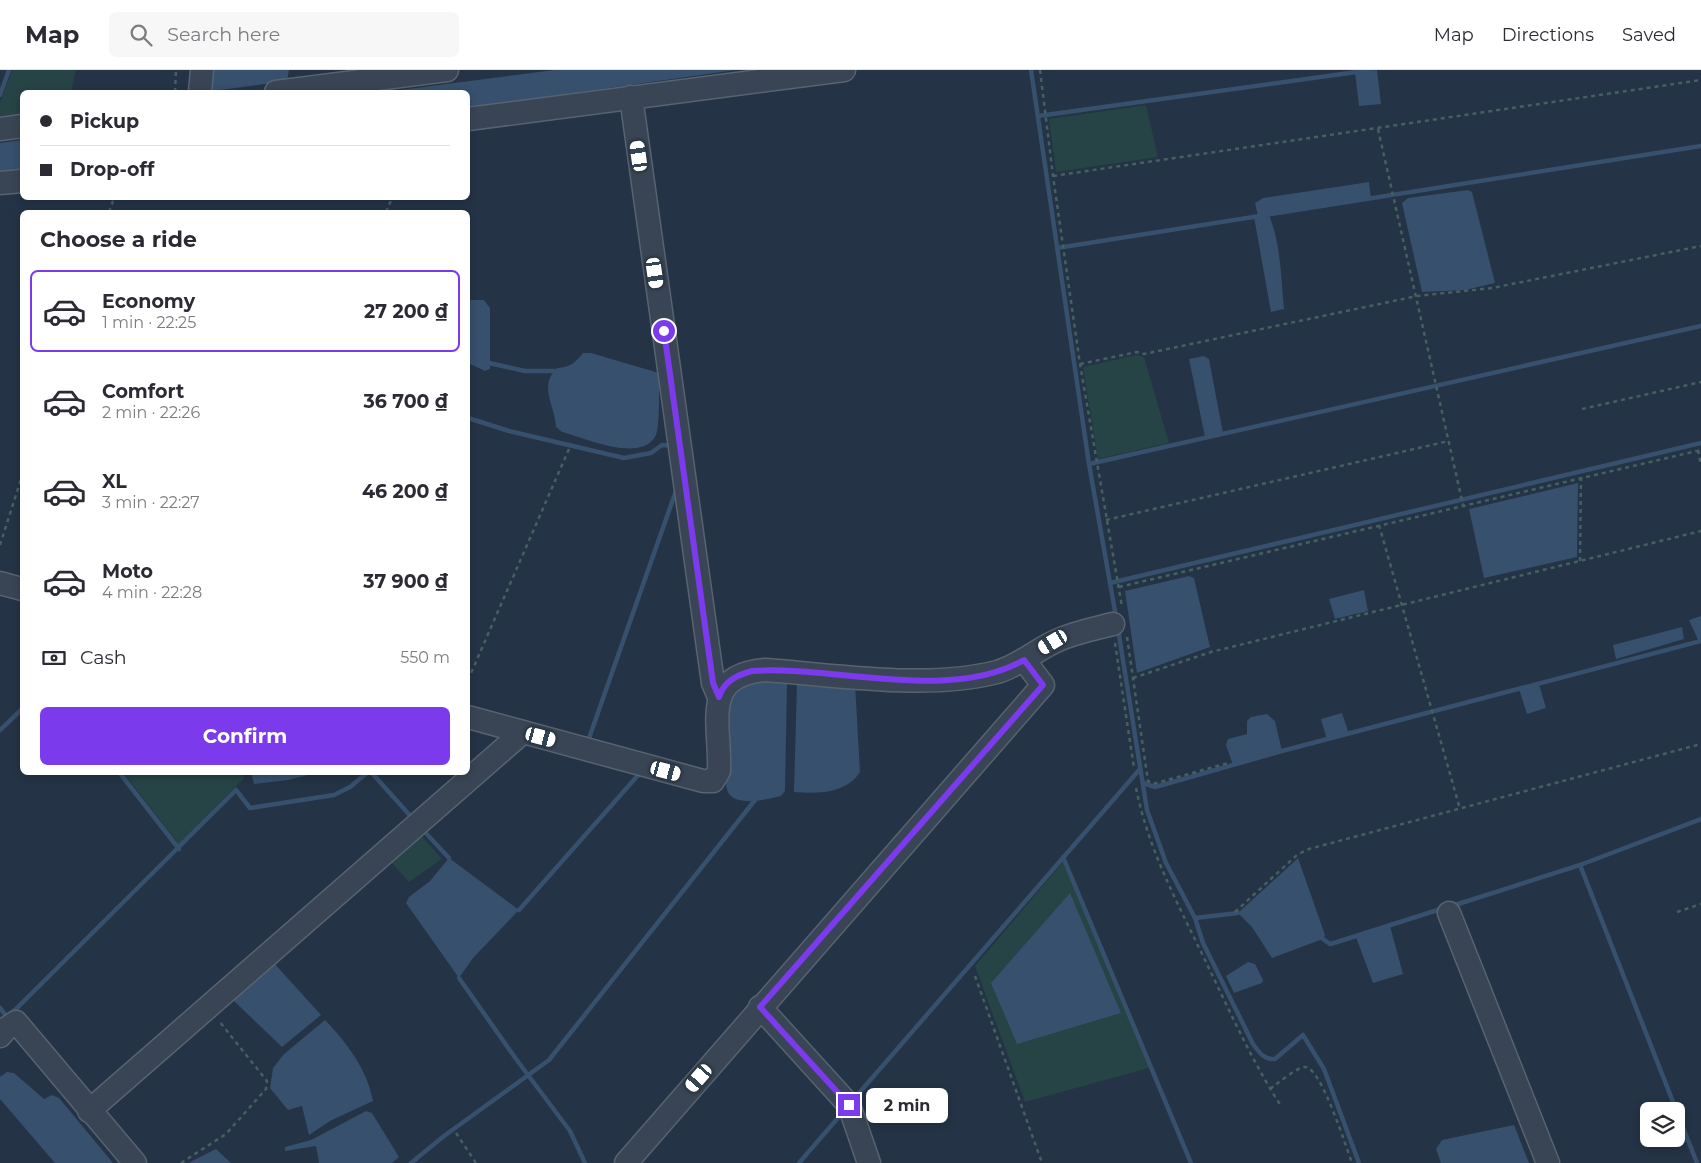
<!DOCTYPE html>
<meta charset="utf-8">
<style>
body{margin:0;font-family:Montserrat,sans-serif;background:#f7f7f7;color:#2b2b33;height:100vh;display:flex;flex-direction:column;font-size:19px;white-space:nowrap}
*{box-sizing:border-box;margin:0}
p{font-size:16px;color:#7c7c81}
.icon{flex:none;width:28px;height:28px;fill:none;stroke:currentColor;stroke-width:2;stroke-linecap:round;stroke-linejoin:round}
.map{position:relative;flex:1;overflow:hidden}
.sheet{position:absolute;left:20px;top:140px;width:450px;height:565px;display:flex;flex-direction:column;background:#fff;border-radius:8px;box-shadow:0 2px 8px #0003}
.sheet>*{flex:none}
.top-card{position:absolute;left:20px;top:20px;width:450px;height:110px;border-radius:8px;box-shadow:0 2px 8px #0003;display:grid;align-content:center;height:110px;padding:0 20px;background:#fff}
.buttons{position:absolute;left:1640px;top:1032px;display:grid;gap:10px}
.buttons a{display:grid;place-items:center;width:45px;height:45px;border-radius:8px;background:#fff;box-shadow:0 2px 8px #0003;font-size:25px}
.end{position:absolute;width:22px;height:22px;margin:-11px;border:6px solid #7c3aed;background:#fff;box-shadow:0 0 0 2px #fff}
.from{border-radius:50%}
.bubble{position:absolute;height:35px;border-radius:8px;background:#fff;box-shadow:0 2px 8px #0003;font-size:16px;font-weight:700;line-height:35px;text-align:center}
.car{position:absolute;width:15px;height:30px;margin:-15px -8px;border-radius:6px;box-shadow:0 0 4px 1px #0007;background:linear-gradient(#fff 24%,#345 0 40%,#fff 0 76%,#345 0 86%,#fff 0)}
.top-card b{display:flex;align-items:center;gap:18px;height:48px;font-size:19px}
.top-card b+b{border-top:1px solid #e1e1e2}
.top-card i{width:12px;height:12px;background:#2b2b33}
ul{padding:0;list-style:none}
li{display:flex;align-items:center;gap:15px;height:82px;margin:0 10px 8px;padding:0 10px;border:2px solid transparent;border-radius:8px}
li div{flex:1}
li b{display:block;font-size:19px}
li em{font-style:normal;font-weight:700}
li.current{border-color:#7c3aed}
li>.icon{width:45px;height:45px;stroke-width:1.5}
h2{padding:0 20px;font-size:22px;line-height:60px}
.pay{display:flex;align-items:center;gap:12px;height:55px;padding:0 20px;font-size:19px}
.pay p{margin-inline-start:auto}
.cta{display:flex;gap:10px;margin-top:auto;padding:10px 20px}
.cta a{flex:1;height:58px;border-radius:8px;background:#7c3aed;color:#fff;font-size:20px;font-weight:700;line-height:58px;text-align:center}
header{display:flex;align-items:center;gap:30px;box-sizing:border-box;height:70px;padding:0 25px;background:#fff;border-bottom:1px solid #e1e1e2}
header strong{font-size:24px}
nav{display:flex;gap:28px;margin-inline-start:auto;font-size:18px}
.search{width:350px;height:45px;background:#f7f7f7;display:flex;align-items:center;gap:12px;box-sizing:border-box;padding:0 18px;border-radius:8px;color:#7c7c81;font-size:19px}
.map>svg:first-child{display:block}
.green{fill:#264345}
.water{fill:#36506d}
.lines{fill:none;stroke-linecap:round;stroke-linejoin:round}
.stream{stroke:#36506d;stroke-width:4.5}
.minor-casing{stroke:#576371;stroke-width:25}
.path{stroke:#456061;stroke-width:2.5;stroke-dasharray:4 4;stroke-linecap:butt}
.minor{stroke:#394554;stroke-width:22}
.route{stroke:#7c3aed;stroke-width:6}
</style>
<header>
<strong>Map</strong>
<div class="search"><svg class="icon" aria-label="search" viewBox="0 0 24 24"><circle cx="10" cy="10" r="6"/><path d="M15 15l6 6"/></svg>Search here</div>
<nav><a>Map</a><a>Directions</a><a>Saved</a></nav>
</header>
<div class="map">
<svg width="1701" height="1093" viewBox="0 0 1701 1093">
<rect width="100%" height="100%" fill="#243345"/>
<g class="green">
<path d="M12,0H76L71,22H22V45L0,48V33Z"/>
<path d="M1146,35L1158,87L1056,102L1049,49Z"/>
<path d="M1137,285L1144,287L1169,373L1098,389L1083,297Z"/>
<path d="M124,703H243L244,708L179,775Z"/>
<path d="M418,762L442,789L409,812L389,790Z"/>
<path d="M1063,792L1149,998L1025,1032L975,896Z"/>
</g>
<g class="water">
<path d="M208,0H289L287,11L213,21L209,19Z"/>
<path d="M554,0H736L468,38V22H385Z"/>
<path d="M1377,0L1381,34L1359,36L1355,2Z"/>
<path d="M22,70V102L0,105V73Z"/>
<path d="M1369,112L1371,128L1269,145C1281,174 1281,208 1284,239L1271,242L1254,147L1258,146L1255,133L1263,128Z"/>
<path d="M1468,120L1472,122L1495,213L1465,220L1422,222L1402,133L1408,128Z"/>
<path d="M468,230H484L490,238V299L485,301L468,293Z"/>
<path d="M583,283H591L659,303C659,314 660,357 656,365C642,394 585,368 562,362L556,357C555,335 538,316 557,298C570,297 575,293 583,283Z"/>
<path d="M1204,286L1209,289L1223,363L1205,367L1189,289Z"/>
<path d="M1578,413L1577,487L1484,508L1469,439Z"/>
<path d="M1189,506L1194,508L1210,577L1137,603L1125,521Z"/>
<path d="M1364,520L1368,541L1335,549L1329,529Z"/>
<path d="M1701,546V571L1699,572L1689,550Z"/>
<path d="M1682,557L1684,569L1616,589L1613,575Z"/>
<path d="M774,610L787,613L785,721L781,726C768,729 740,737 729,724C721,713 727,645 728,628L746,613Z"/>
<path d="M797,611L855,613L860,702C846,724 816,724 794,722Z"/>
<path d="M1539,614L1546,638L1527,644L1519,619Z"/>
<path d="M1342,643L1349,664L1327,670L1321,649Z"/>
<path d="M1267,644L1275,651L1282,681L1233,695L1226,675L1228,669L1247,664V651L1251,647Z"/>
<path d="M251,703V702L316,703L288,710L254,714Z"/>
<path d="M449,788L519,840L473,888L459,908L406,833L409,827L430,811Z"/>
<path d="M1298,788L1325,865L1323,869L1272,888L1252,857L1238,843Z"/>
<path d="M1070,823L1121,943L1017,974L991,913Z"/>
<path d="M1390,856L1403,904L1373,913L1356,867Z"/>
<path d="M273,892L321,945L282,977L233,930Z"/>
<path d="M1248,892L1255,894L1263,910L1262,913L1234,923L1226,906Z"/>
<path d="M325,950C347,973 367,999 373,1031L330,1051L309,1065L302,1036L288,1040L270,1018L273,998L284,984Z"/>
<path d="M7,1002L14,1003L44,1029L52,1025L59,1028L113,1093H55L0,1029V1007Z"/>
<path d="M366,1041L372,1043L399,1087L392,1093H319L316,1076L285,1081V1077L311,1070Z"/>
<path d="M1514,1055L1529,1093H1441L1436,1079L1442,1070Z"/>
<path d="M216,1079L231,1093H190L192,1091Z"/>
</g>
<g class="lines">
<g class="stream">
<path d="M1031,0L1089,394L1116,547"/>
<path d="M0,25L9,0"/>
<path d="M1038,46L1371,0"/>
<path d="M1057,178L1701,76"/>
<path d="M489,293L525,301H554"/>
<path d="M468,348L509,361L624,388L651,383L662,375L673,376"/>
<path d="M1089,394L1701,256"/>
<path d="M1110,513L1701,373"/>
<path d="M1118,559L1147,740L1166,793L1195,848L1203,873L1253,974C1259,982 1264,990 1275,989L1303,965L1324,999L1359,1093"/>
<path d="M0,660L22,639"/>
<path d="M588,671L677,418"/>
<path d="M119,702L179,779"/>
<path d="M371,702L414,750"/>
<path d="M1143,713L1155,717L1166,714L1282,681L1701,571"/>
<path d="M422,759L449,788"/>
<path d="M1063,787L1191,1093"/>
<path d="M1580,795L1697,1093"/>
<path d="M1452,836L1580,795L1701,749"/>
<path d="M519,840L640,703"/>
<path d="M1195,848L1238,843"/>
<path d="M1323,869L1330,874L1337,872L1444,838"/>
<path d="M459,908L516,989L570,1061L585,1093"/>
<path d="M0,938L7,947L16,939L236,720L250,738L334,725L350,717L368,702"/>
<path d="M853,1030L1140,699"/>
<path d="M411,1093L444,1066L549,990L755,730"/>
<path d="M799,1093L843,1042"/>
</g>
<g class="minor-casing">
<g id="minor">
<path d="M200,22L202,0"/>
<path d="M276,22L447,0"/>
<path d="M631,27L713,613L719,627"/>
<path d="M468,49L844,0"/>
<path d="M0,59L22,56"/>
<path d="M0,113L22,111"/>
<path d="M0,513L22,519"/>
<path d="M468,647L703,711H713L719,701C721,655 700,605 765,600C837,605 927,620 997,602C1018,596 1035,581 1054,572C1072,563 1093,559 1113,554"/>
<path d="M1449,843L1548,1093"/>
<path d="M760,937L849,1035L869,1093"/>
<path d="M0,966L7,958L16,952L135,1093"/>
<path d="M89,1041L523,662"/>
<path d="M626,1093L1043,615L1024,590"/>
</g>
</g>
<g class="path">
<path d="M1040,0L1053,106L1080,294L1122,537"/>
<path d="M175,22L176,0"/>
<path d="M1378,59L1463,435"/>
<path d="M1053,106L1701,10"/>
<path d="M109,142L114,128"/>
<path d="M386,142L392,128"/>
<path d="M1080,294L1137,282L1144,284L1417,226L1492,218L1701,176"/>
<path d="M1582,339L1701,312"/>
<path d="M1698,380L1701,395"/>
<path d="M1106,450L1449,371"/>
<path d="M1379,455L1460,739"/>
<path d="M0,475L22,406"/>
<path d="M1580,491L1581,407"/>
<path d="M1119,517L1701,380"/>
<path d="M1127,567L1148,711L1153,714L1228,693"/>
<path d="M1115,573L1134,698"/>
<path d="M1133,608L1211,582L1701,461"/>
<path d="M468,610L569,379"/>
<path d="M1136,718C1148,778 1176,830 1202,884C1227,935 1250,988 1281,1036"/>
<path d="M1235,842L1298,784L1309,779L1701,674"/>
<path d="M1677,842L1701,834"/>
<path d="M975,906L1042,1093"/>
<path d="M1270,1019C1277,1014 1298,996 1306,997C1322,1000 1346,1077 1352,1093"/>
<path d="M456,1063L476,1093"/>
<path d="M181,1093L226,1064L266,1019L267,1011L219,951"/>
</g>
<use href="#minor" class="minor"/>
</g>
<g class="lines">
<path class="route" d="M664,261L713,613L719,627C724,611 737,605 752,601C835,595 949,633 1024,590L1043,615L760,937L849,1035"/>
</g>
</svg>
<div class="buttons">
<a><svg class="icon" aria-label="layers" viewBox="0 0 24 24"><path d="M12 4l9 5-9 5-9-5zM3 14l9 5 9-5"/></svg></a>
</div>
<i class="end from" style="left:664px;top:261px"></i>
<i class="end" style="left:849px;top:1035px"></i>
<div class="bubble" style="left:866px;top:1018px;width:82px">2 min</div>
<i class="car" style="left:639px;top:86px;rotate:352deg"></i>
<i class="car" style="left:655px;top:203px;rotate:172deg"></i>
<i class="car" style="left:1053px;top:572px;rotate:239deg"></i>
<i class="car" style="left:541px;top:667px;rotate:105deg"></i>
<i class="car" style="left:666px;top:701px;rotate:105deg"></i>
<i class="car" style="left:699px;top:1008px;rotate:221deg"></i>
<div class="top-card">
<b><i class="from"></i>Pickup</b>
<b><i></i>Drop-off</b>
</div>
<section class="sheet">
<h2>Choose a ride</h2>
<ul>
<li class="current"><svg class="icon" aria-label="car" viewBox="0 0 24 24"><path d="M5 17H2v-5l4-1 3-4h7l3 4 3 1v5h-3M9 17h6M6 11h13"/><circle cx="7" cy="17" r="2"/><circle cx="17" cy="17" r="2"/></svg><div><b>Economy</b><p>1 min · 22:25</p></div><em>27 200 ₫</em></li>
<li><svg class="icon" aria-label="car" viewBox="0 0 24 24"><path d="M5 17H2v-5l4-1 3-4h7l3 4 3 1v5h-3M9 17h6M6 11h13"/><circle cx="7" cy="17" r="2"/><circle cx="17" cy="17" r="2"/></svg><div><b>Comfort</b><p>2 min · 22:26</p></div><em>36 700 ₫</em></li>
<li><svg class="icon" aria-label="car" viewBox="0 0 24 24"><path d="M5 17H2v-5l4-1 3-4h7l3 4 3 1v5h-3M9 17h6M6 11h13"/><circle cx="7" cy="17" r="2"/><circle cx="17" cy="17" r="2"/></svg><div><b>XL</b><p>3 min · 22:27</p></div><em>46 200 ₫</em></li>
<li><svg class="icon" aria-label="car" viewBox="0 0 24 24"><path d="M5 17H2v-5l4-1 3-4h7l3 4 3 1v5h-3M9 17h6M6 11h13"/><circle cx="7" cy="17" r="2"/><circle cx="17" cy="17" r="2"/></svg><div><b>Moto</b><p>4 min · 22:28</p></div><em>37 900 ₫</em></li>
</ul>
<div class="pay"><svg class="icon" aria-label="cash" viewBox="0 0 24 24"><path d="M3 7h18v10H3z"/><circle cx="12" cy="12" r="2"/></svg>Cash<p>550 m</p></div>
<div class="cta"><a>Confirm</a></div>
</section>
</div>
